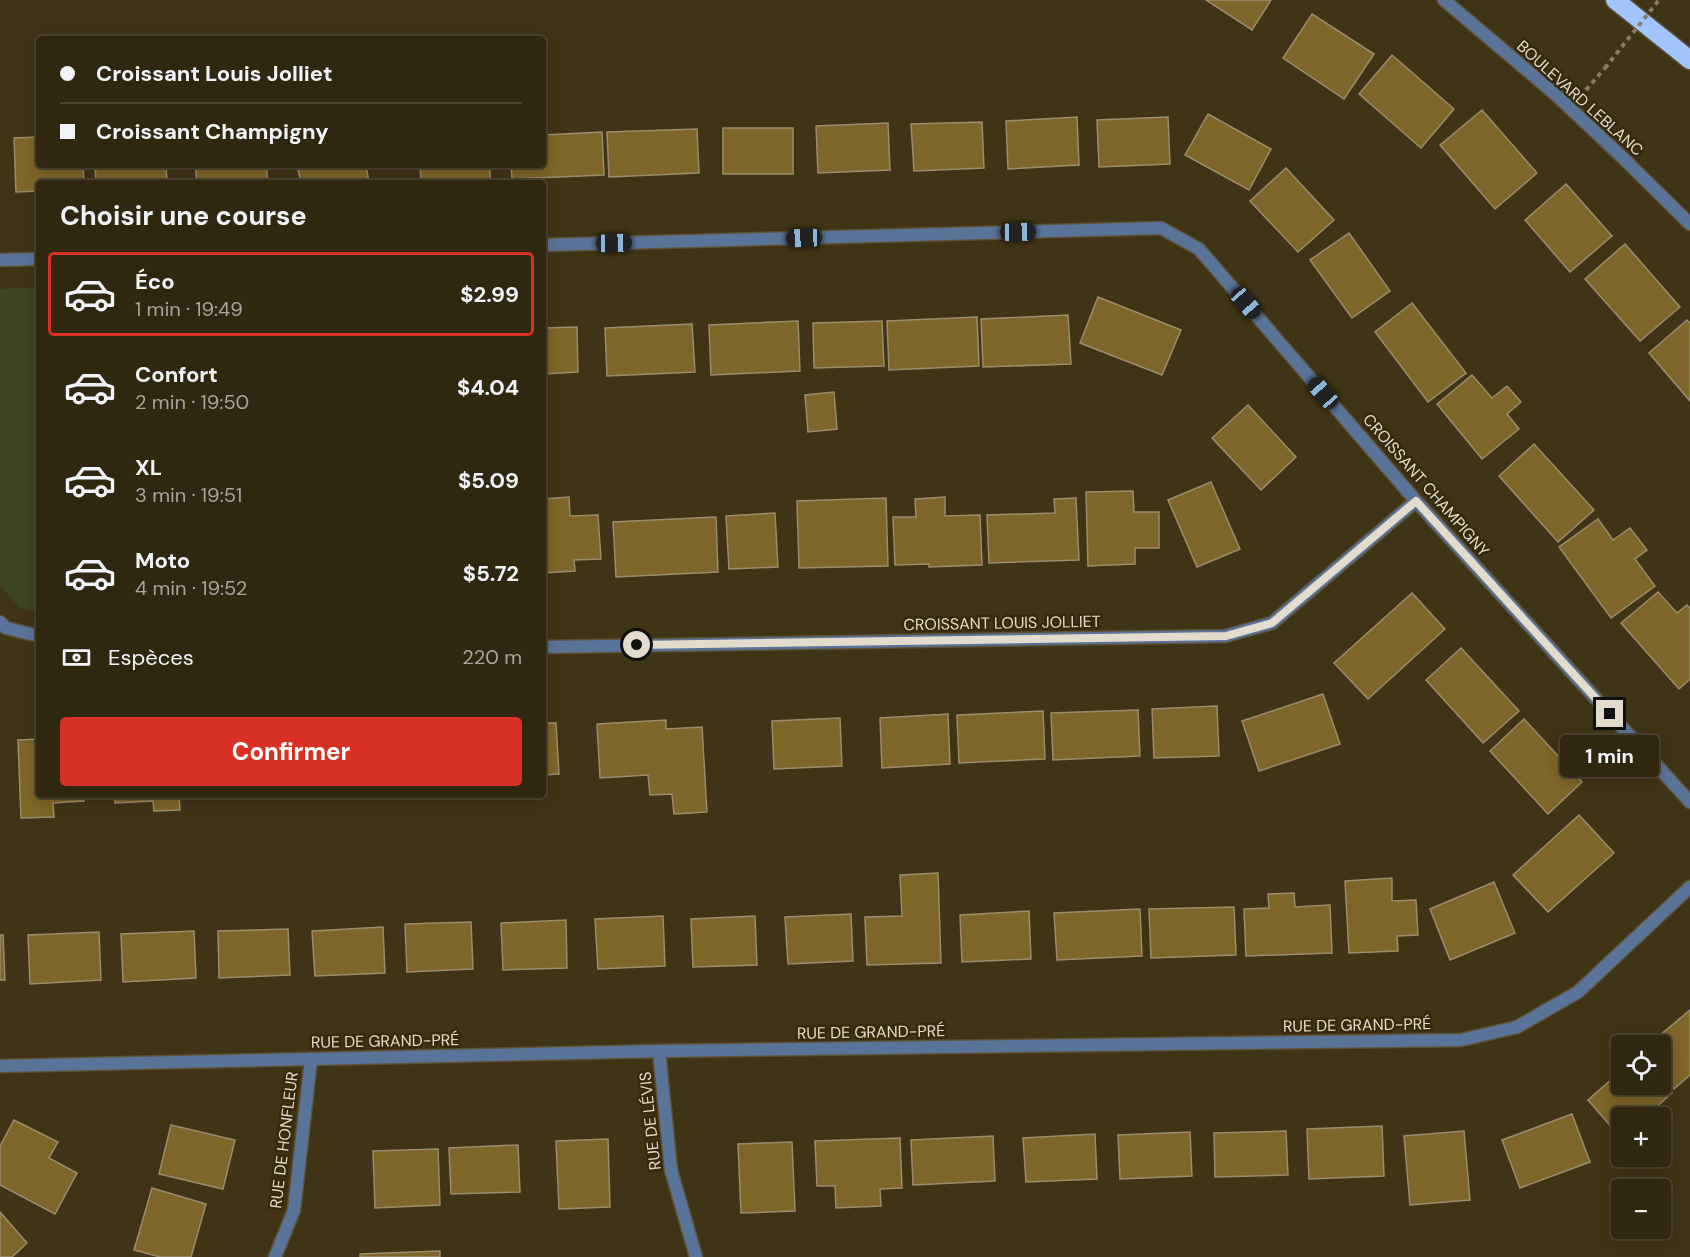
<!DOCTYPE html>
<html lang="fr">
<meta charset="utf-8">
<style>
body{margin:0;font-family:"DM Sans",sans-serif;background:#3c331f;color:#f1f3f6;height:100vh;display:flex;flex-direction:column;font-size:22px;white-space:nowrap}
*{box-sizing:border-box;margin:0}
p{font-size:20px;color:#a8a59f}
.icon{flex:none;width:33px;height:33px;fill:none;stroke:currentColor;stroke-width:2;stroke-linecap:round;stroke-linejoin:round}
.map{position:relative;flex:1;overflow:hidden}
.side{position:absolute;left:36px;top:180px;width:510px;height:618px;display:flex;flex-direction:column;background:#302711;border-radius:6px;box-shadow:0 3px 15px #0003,0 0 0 2px #4b4431}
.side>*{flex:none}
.hud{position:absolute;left:36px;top:36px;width:510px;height:132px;border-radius:6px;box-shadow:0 3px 15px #0003,0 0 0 2px #4b4431;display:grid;align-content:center;height:132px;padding:0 24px;background:#302711}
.buttons{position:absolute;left:1611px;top:1035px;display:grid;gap:12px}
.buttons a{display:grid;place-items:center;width:60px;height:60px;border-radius:6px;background:#302711;box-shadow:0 3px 15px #0003,0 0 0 2px #4b4431;font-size:30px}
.end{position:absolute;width:27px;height:27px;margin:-14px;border:8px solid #e3dccc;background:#111;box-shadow:0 0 0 3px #111}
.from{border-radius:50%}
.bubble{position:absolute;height:42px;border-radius:6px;background:#302711;box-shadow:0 3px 15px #0003,0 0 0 2px #4b4431;font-size:20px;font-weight:700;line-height:42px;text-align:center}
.car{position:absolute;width:18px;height:36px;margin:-18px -9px;border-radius:8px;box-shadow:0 0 4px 2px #0007;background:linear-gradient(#222 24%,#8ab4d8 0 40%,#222 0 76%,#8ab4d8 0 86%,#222 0)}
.hud b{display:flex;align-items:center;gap:21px;height:57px;font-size:22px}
.hud b+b{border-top:2px solid #4b4431}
.hud i{width:15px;height:15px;background:#f1f3f6}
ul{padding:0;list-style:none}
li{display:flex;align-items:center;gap:18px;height:84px;margin:0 12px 9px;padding:0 12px;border:3px solid transparent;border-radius:6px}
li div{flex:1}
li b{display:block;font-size:22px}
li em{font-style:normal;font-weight:700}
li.on{border-color:#d93025}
li>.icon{width:54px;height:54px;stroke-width:1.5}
h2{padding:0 24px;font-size:27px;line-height:72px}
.pay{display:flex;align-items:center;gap:15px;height:66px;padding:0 24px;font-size:22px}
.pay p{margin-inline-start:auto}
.button{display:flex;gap:12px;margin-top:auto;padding:12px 24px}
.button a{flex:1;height:69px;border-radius:6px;background:#d93025;color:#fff;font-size:24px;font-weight:700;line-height:69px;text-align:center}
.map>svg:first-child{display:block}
.green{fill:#3d4424}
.building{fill:#7e6529;stroke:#9a8d6d;stroke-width:1.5}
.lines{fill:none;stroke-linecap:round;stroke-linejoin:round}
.street-casing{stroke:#5d5238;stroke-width:15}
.highway-casing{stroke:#5d5238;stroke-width:21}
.path{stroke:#877d66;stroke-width:4;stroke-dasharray:4.5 4.5;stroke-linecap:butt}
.street{stroke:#5a7398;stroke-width:12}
.highway{stroke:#a2c6fc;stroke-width:18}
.path-bridge{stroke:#877d66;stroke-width:4;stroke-dasharray:4.5 4.5;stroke-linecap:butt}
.route{stroke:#e3dccc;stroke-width:8}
.labels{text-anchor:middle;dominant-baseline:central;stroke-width:5;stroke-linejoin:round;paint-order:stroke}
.street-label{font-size:16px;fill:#e3dccc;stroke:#352a0c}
</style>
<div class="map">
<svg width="1690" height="1257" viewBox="0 0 1690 1257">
<rect width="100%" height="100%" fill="#403417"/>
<path class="green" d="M39,287V613L20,608L0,585V289Z"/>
<g class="building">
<path d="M1206,0H1271L1252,30Z"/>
<path d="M1312,14L1374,54L1344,99L1283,58Z"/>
<path d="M1392,55L1454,109L1421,148L1359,94Z"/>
<path d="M1482,110L1537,173L1495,209L1440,145Z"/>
<path d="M1208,114L1271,149L1249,190L1185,155Z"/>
<path d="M1077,117L1079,165L1008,169L1006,121Z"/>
<path d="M1168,117L1170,164L1099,167L1097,120Z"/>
<path d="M982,122L984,168L914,171L911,124Z"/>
<path d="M888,123L890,170L818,173L816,126Z"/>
<rect x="723" y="128" width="70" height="46"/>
<path d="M697,129L699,173L609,177L607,132Z"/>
<path d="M602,132L604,175L512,179L511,165H543V135Z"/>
<path d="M39,137V165H83L84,183H39V191L16,192L14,138Z"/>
<path d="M95,165H166L167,183H96Z"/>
<path d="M195,165H266L268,181L244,183H197Z"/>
<path d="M297,165H366L369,183H301Z"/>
<path d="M420,165H490V179L421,182Z"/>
<path d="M1286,168L1334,220L1298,252L1250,201Z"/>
<path d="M1566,184L1612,236L1570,272L1525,220Z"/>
<path d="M1349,233L1390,291L1352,318L1310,260Z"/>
<path d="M1625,244L1680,307L1640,341L1585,279Z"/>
<path d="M1098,297L1181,330L1162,375L1080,343Z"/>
<path d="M1412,303L1466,373L1428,402L1375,332Z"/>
<path d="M1068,315L1071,364L983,367L981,319Z"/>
<path d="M977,317L979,366L889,370L887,321Z"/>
<path d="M1687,320L1690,323V401L1649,353Z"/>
<path d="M798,321L800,371L711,375L709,325Z"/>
<path d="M882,321L884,366L814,368L813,323Z"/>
<path d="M692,324L695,372L607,376L605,328Z"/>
<path d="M577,327L578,372L543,374V328Z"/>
<path d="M1472,375L1492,398L1507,386L1521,402L1507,414L1519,429L1482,459L1437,404Z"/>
<path d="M834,392L837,429L808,432L805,395Z"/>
<path d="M1248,405L1296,457L1261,490L1212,438Z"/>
<path d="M1534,444L1594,510L1558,542L1499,476Z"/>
<path d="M1211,482L1240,549L1197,567L1168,500Z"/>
<path d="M1133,491L1134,512H1159V548H1135V564L1088,566L1086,492Z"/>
<path d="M569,497L570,516L598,515L601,559L574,560L575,571L543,573V499Z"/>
<path d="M945,497V516L980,515L982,565L929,567V564L895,565L893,517H916L915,499Z"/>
<path d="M886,498L888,566L799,568L797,501Z"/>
<path d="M1076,498L1079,560L989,563L987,515L1055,513L1054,499Z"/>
<path d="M775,513L778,567L729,569L726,516Z"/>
<path d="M716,517L718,572L616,577L613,522Z"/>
<path d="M1598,519L1613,540L1630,528L1647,550L1635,559L1655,586L1611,618L1559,547Z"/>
<path d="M1658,592L1677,613L1687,605L1690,608V679L1679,689L1621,623Z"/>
<path d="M1412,593L1445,629L1368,699L1334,663Z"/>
<path d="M1461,648L1519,711L1483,743L1426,680Z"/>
<path d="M1323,694L1340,744L1259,771L1242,721Z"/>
<path d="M1217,706L1219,756L1154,758L1152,709Z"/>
<path d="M1138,710L1140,756L1053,760L1051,713Z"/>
<path d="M1043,711L1045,759L959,763L957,715Z"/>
<path d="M948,714L950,764L882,768L880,718Z"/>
<path d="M840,718L842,766L774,769L772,721Z"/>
<path d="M1524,719L1582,782L1548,814L1490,751Z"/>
<path d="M666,720V729L702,727L707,812L674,814L672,794L650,795L648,775L600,778L597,724Z"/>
<path d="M543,723H556L559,774L543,775Z"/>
<path d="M39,739V795H84V801L53,803L54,817L21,818L18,740Z"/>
<path d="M115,795H179L180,810L154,811L153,801L115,803Z"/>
<path d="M1579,815L1614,853L1548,912L1513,875Z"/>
<path d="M938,873L941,963L867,965L865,917L902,916L900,875Z"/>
<path d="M1392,878V901L1416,900L1418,935L1397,936L1398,951L1349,953L1345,881Z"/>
<path d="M1494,882L1515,933L1450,960L1430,909Z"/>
<path d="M1294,893L1295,907L1330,905L1332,953L1246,956L1244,909L1269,908L1268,894Z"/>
<path d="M1234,907L1236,955L1151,958L1149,909Z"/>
<path d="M1140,909L1142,956L1057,960L1054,913Z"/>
<path d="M1029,911L1031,959L962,962L960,915Z"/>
<path d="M851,914L853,961L788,964L785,917Z"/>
<path d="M663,916L665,966L598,969L595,919Z"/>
<path d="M755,916L757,965L693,967L691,919Z"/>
<path d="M566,920L567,968L503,970L501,923Z"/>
<path d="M471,922L473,969L407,972L405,924Z"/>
<path d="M383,927L385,973L315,976L312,931Z"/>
<path d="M288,929L290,975L219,978L218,931Z"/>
<path d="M194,931L196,978L123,982L121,934Z"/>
<path d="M99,932L101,980L30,984L28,935Z"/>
<path d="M0,935H3L5,980H0Z"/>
<path d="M1690,1010V1075L1674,1089L1660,1073V1046H1647Z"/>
<path d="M1622,1070V1084H1660V1080L1672,1093L1644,1118H1622L1621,1138L1588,1100Z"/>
<path d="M1572,1114L1590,1162L1520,1188L1502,1140Z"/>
<path d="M14,1120L58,1142L49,1158L77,1173L55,1214L0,1185V1146Z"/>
<path d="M171,1125L235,1140L223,1189L159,1174Z"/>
<path d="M1382,1126L1384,1176L1309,1179L1307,1129Z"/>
<path d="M1286,1131L1288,1175L1215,1177L1214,1133Z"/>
<path d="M1464,1131L1470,1200L1410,1205L1404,1136Z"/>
<path d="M1190,1132L1192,1176L1120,1179L1118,1135Z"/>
<path d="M1095,1134L1097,1179L1026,1182L1023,1138Z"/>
<path d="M993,1136L995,1181L913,1185L911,1140Z"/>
<path d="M900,1138L902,1188L880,1189L881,1206L836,1208L835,1186H817L815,1141Z"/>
<path d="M608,1139L610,1207L559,1209L556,1141Z"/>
<path d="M792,1142L795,1211L741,1213L738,1144Z"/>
<path d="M518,1145L520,1192L451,1194L449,1148Z"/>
<path d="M438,1149L440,1205L375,1208L373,1151Z"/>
<path d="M152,1188L206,1204L191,1257H160L134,1250Z"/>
<path d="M0,1212L27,1243L12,1257H0Z"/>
<path d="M440,1251V1257H360V1254Z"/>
</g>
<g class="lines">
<g class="street-casing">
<g id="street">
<path d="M1444,0L1555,94L1622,157L1690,224"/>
<path d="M543,245L1161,228L1199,249L1416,501L1690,802"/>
<path d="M0,260L39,259"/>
<path d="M0,622L6,628L39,636"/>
<path d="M543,647L1225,636L1272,623L1416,501"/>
<path d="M659,1051L671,1170L696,1257"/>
<path d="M0,1066L659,1051L1461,1040L1517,1027L1578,992L1690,887"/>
<path d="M275,1257L294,1210L311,1059"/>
</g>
</g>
<g class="highway-casing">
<path id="highway" d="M1615,0L1690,60"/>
</g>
<path class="path" d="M1586,90L1605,68"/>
<use href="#street" class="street"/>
<use href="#highway" class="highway"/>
<path class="path-bridge" d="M1605,68L1659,0"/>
</g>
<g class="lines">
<path class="route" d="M637,645L1226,636L1272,623L1416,501L1610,714"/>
</g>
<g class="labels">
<g class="street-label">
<text transform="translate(1580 98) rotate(42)">BOULEVARD LEBLANC</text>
<text transform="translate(1426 485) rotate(49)">CROISSANT CHAMPIGNY</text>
<text transform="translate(1002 623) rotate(-1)">CROISSANT LOUIS JOLLIET</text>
<text transform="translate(1357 1025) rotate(-1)">RUE DE GRAND-PRÉ</text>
<text transform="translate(871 1032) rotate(-1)">RUE DE GRAND-PRÉ</text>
<text transform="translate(385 1041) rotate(-1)">RUE DE GRAND-PRÉ</text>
<text transform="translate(650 1121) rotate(-96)">RUE DE LÉVIS</text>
<text transform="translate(284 1140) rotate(-83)">RUE DE HONFLEUR</text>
</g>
</g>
</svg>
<div class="buttons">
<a><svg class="icon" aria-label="locate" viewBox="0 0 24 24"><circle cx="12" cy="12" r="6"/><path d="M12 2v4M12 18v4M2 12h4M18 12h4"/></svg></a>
<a>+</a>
<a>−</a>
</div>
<i class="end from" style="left:637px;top:645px"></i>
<i class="end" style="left:1610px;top:714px"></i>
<div class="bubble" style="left:1560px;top:735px;width:99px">1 min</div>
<i class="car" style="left:1018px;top:232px;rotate:89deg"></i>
<i class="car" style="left:804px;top:238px;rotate:268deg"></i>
<i class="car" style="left:614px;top:243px;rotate:89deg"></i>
<i class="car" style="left:1246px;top:303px;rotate:139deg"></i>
<i class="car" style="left:1323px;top:393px;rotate:319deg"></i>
<div class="hud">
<b><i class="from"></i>Croissant Louis Jolliet</b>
<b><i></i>Croissant Champigny</b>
</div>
<section class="side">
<h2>Choisir une course</h2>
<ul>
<li class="on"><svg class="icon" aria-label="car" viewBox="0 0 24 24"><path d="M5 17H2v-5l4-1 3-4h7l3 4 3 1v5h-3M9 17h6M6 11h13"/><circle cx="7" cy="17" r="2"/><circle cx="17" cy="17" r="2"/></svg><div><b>Éco</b><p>1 min · 19:49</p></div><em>$2.99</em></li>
<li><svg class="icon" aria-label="car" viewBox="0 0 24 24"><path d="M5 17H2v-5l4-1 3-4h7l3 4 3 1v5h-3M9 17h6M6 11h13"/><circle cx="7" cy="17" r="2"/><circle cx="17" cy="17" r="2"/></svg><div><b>Confort</b><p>2 min · 19:50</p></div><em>$4.04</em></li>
<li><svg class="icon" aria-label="car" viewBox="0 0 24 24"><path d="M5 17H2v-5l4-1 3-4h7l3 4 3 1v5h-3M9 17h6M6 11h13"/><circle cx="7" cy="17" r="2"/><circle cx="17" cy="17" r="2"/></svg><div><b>XL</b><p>3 min · 19:51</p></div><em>$5.09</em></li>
<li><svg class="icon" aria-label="car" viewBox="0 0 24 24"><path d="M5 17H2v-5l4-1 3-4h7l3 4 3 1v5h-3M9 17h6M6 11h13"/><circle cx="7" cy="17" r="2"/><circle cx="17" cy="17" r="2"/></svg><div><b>Moto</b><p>4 min · 19:52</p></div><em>$5.72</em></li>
</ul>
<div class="pay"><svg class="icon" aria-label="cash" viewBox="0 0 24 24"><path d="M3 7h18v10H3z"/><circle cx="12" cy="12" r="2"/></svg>Espèces<p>220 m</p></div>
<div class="button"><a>Confirmer</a></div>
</section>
</div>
